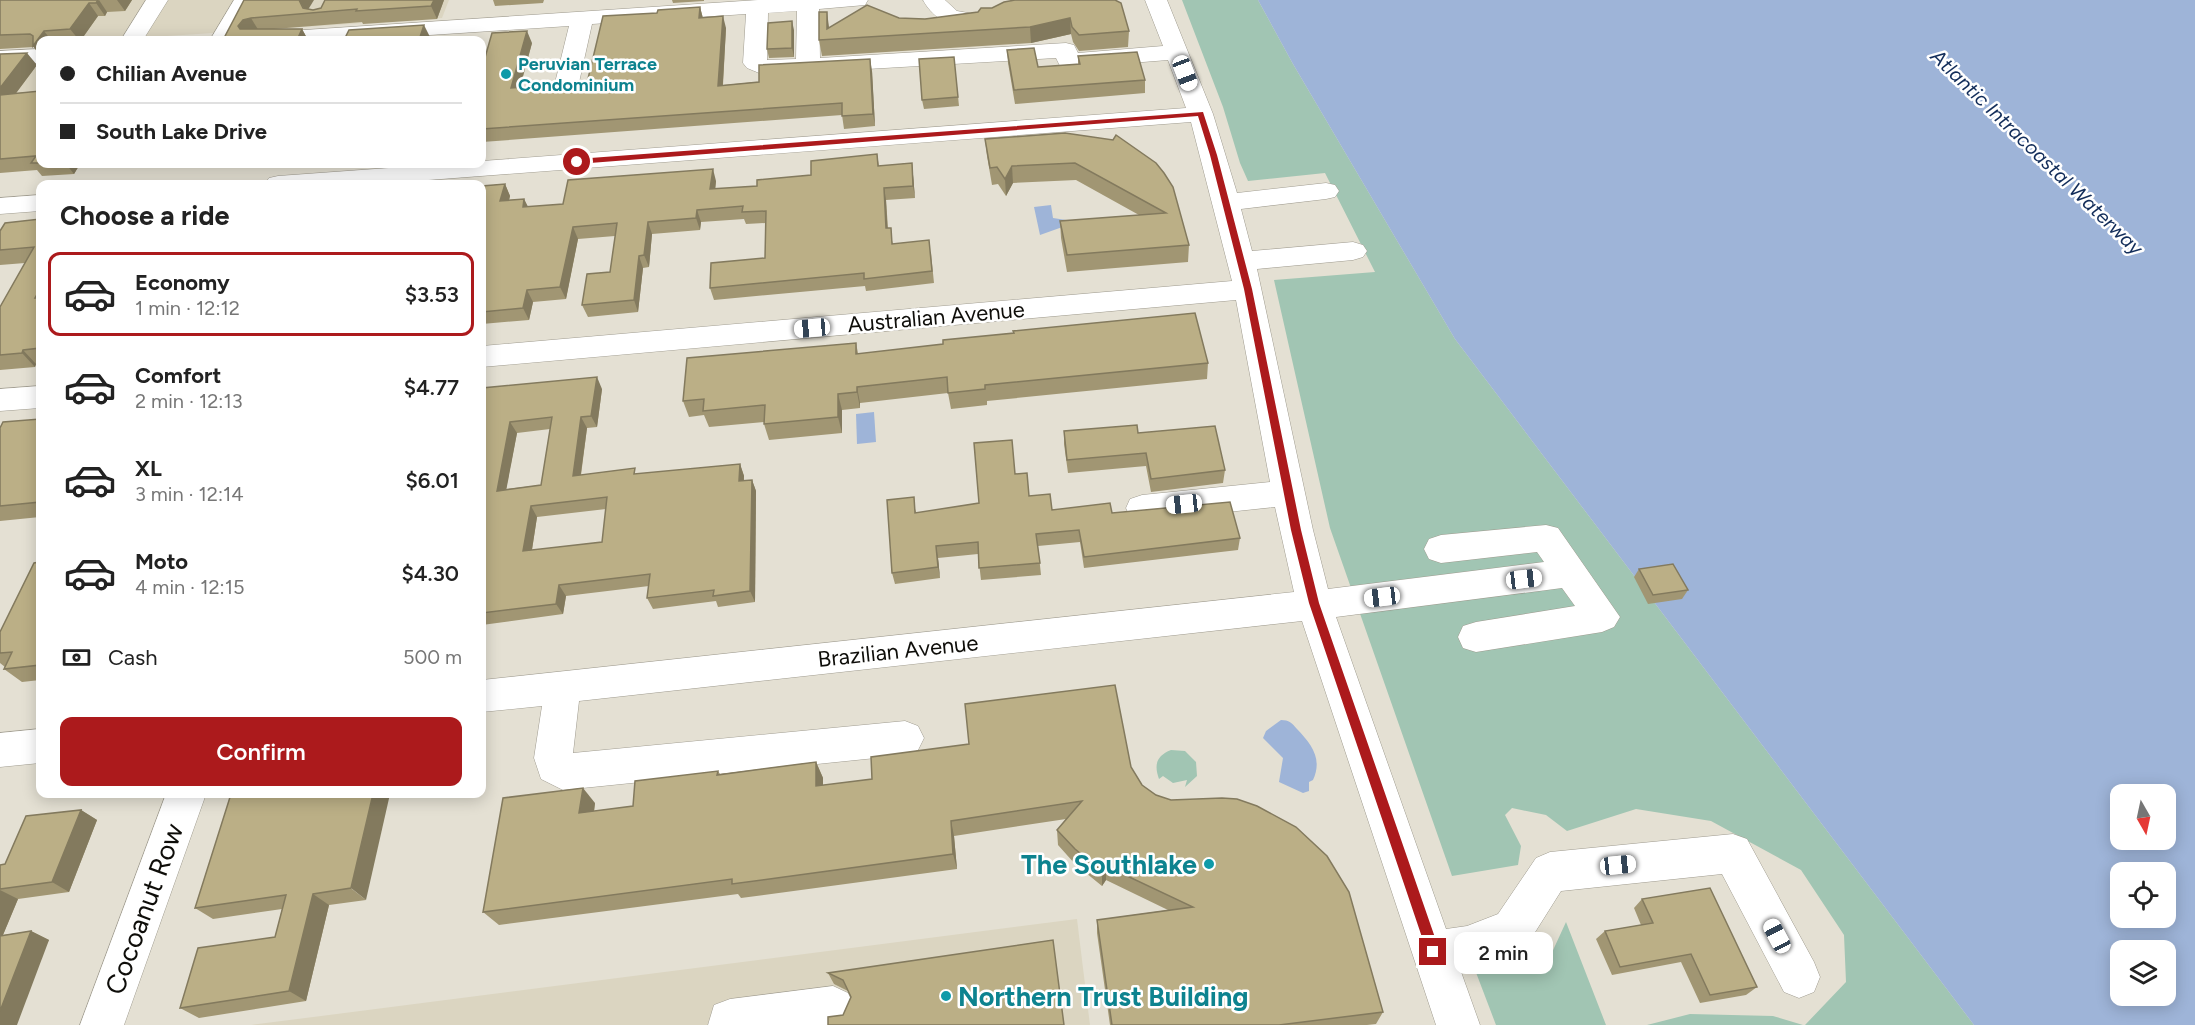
<!DOCTYPE html>
<meta charset="utf-8">
<style>
body{margin:0;font-family:Figtree,sans-serif;background:#f6f6f6;color:#222;height:100vh;display:flex;flex-direction:column;font-size:22px;white-space:nowrap}
*{box-sizing:border-box;margin:0}
p{font-size:20px;color:#767676}
.icon{flex:none;width:33px;height:33px;fill:none;stroke:currentColor;stroke-width:2;stroke-linecap:round;stroke-linejoin:round}
.map{position:relative;flex:1;overflow:hidden}
.side{position:absolute;left:36px;top:180px;width:450px;height:618px;display:flex;flex-direction:column;background:#fff;border-radius:12px;box-shadow:0 3px 15px #0003}
.side>*{flex:none}
.top-card{position:absolute;left:36px;top:36px;width:450px;height:132px;border-radius:12px;box-shadow:0 3px 15px #0003;display:grid;align-content:center;height:132px;padding:0 24px;background:#fff}
.needle{width:39px;rotate:171deg}
.controls{position:absolute;left:2110px;top:784px;display:grid;gap:12px}
.controls a{display:grid;place-items:center;width:66px;height:66px;border-radius:12px;background:#fff;box-shadow:0 3px 15px #0003;font-size:30px}
.end{position:absolute;width:27px;height:27px;margin:-14px;border:8px solid #ac1a1c;background:#fff;box-shadow:0 0 0 3px #fff}
.from{border-radius:50%}
.bubble{position:absolute;height:42px;border-radius:12px;background:#fff;box-shadow:0 3px 15px #0003;font-size:20px;font-weight:600;line-height:42px;text-align:center}
.car{position:absolute;width:18px;height:36px;margin:-18px -9px;border-radius:8px;box-shadow:0 0 4px 2px #0007;background:linear-gradient(#fff 24%,#345 0 40%,#fff 0 76%,#345 0 86%,#fff 0)}
.top-card b{display:flex;align-items:center;gap:21px;height:57px;font-size:22px}
.top-card b+b{border-top:2px solid #e0e0e0}
.top-card i{width:15px;height:15px;background:#222}
ul{padding:0;list-style:none}
li{display:flex;align-items:center;gap:18px;height:84px;margin:0 12px 9px;padding:0 12px;border:3px solid transparent;border-radius:12px}
li div{flex:1}
li b{display:block;font-size:22px}
li em{font-style:normal;font-weight:600}
li.selected{border-color:#ac1a1c}
li>.icon{width:54px;height:54px;stroke-width:1.5}
h2{padding:0 24px;font-size:27px;line-height:72px}
.pay{display:flex;align-items:center;gap:15px;height:66px;padding:0 24px;font-size:22px}
.pay p{margin-inline-start:auto}
.action{display:flex;gap:12px;margin-top:auto;padding:12px 24px}
.action a{flex:1;height:69px;border-radius:12px;background:#ac1a1c;color:#fff;font-size:24px;font-weight:600;line-height:69px;text-align:center}
.map>svg:first-child{display:block}
.built{fill:#dbd5c1}
.green{fill:#a1c5b3}
.water{fill:#9eb4d8;fill-rule:evenodd}
.lines{fill:none;stroke-linecap:round;stroke-linejoin:round}
.minor-casing{stroke:#9f9b8f;stroke-width:1}
.minor{fill:#fff;fill-rule:evenodd}
.wall{fill:#a19673;fill-rule:evenodd}
.shaded-wall{fill:#837a5e}
.building{fill:#bbaf86;stroke:#837a5e;stroke-width:1.5;fill-rule:evenodd}
.route{fill:#ac1a1c}
.culture-dot{fill:#0f9aa8;stroke:#fff;stroke-width:2}
.labels{text-anchor:middle;dominant-baseline:central;stroke-width:5;stroke-linejoin:round;paint-order:stroke}
.far-culture-label{font-size:18px;font-weight:bold;fill:#0d838f;stroke:#fff;text-anchor:start}
.far-water-label{font-size:20px;font-style:italic;fill:#122d5a;stroke:#fff}
.street-label{font-size:22px;fill:#0e0d09;stroke:#fff}
.near-culture-label{font-size:27px;font-weight:bold;fill:#0d838f;stroke:#fff;text-anchor:end}
.near-street-label{font-size:27px;fill:#0e0d09;stroke:#fff}
</style>
<div class="map">
<svg width="2195" height="1025" viewBox="0 0 2195 1025">
<rect width="100%" height="100%" fill="#e4e0d3"/>
<g class="built">
<path d="M0,0H449L442,18L105,40H40Z"/>
<path d="M40,68V124L0,127V71Z"/>
<path d="M1077,919L1090,1025H251Z"/>
</g>
<g class="green">
<path d="M1182,0H1258L1293,64L1455,339L1974,1025H1805L1846,982L1844,935L1801,870L1711,821L1636,809L1567,831L1546,815L1512,808L1505,815L1521,846L1518,865L1452,876L1330,528L1274,280L1375,272L1325,173L1248,181L1240,163L1223,107Z"/>
<path d="M1171,750L1185,751L1196,762L1197,776L1185,787L1187,780L1173,783L1163,776L1159,779C1154,765 1156,756 1171,750Z"/>
<path d="M1566,922L1606,1025H1496L1472,962L1510,955L1543,972Z"/>
<path d="M1690,1014L1773,1016L1803,1025H1647Z"/>
</g>
<g class="water">
<path d="M1258,0H2195V1025H1974L1455,339L1293,64ZM2121,795H2166V840H2121ZM2121,873H2166V918H2121ZM2121,951H2166V996H2121Z"/>
<path d="M1051,205L1053,218L1066,220L1068,225L1040,235L1034,207Z"/>
<path d="M874,412L876,442L857,444L856,414Z"/>
<path d="M1281,720C1289,720 1292,723 1297,729C1311,744 1323,758 1313,780L1309,782V791L1303,793L1279,782L1283,758L1263,738L1266,731Z"/>
</g>
<g class="lines">
<g class="minor-casing">
<g id="minor">
<path d="M146,0H168L143,40H121Z"/>
<path d="M234,0H256L232,40H210Z"/>
<path d="M758,0H868L865,5L819,9L820,58L1066,43L1074,45L1078,53L1163,46L1145,0H1167L1213,114L1237,193L1326,183L1335,185L1339,191L1335,197L1326,199L1241,209L1252,251L1353,242L1363,245L1367,251L1363,257L1353,260L1257,269L1313,530L1328,589L1544,562L1537,552L1441,563L1429,559L1424,549L1429,539L1441,535L1546,525L1558,528L1620,617L1614,627L1602,632L1476,652L1463,648L1458,637L1463,626L1476,622L1575,606L1562,588L1336,617L1446,929L1467,926L1498,914L1536,858L1550,852L1733,834L1747,839L1814,962L1820,977L1814,992L1799,998L1784,992L1722,874L1561,891L1527,945L1460,969L1480,1025H1436L1302,621L579,701L573,753L905,721L918,726L924,738L918,750L905,755L563,790L541,779L534,758L542,706L482,712V680L1294,592L1275,507L1142,521L1130,517L1126,508L1130,499L1142,495L1270,482L1236,300L482,367V346L1232,281L1191,122L376,184H265L269,178L278,176L444,164H482V161L1186,108L1168,60L1068,68L1060,66L1056,58L764,75L747,68L743,63L746,14L592,24L578,87L574,92L566,94L558,92L554,87L569,26L353,40H248L251,35L259,33ZM797,11L796,59L767,60L768,13Z"/>
<path d="M923,0H945L957,11L979,15L982,20L979,25C956,30 934,21 923,0Z"/>
<path d="M40,49V63L0,65V51Z"/>
<path d="M40,195V211L0,214V198Z"/>
<path d="M40,386V408L0,411V389Z"/>
<path d="M40,729V763L0,767V733Z"/>
<path d="M166,794H206L124,1025H80Z"/>
<path d="M833,986L848,993L855,1008L848,1023L845,1025H708L714,1005L730,999Z"/>
</g>
</g>
<use href="#minor" class="minor"/>
</g>
<g class="wall">
<path d="M0,0H132L125,11L107,12L105,16H98L81,40H40L34,47L0,49Z"/>
<path d="M244,0L313,10L321,8L325,0H444L437,19L363,24L362,22L274,29H302L308,40H223Z"/>
<path d="M493,0H544L543,3L495,6Z"/>
<path d="M672,0H704V1L673,3Z"/>
<path d="M1004,2L1129,31L1128,47L1079,51L1073,42L1071,34L1031,43L822,56L819,40L830,28L899,18L925,19L978,12L992,8Z"/>
<path d="M700,7L703,18L726,28L723,85L872,71L875,126L844,129L842,115L482,142V68L532,43L520,88L587,83L657,13Z"/>
<path d="M794,30V57L769,58L767,49Z"/>
<path d="M1007,50L1038,67L1078,64V56L1145,80V93L1015,104L1008,63Z"/>
<path d="M0,54L37,65L16,93L40,91V164H80L74,174L42,176L37,170L0,173Z"/>
<path d="M954,57L959,106L924,109L922,100Z"/>
<path d="M985,139L1113,140L1189,245L1188,262L1067,272L1061,238L1060,221L1139,215L1076,180L1013,183L1006,196L998,184L992,185L987,156Z"/>
<path d="M877,154L879,166L912,163L915,198L886,200L888,228L893,244L931,253L934,283L866,291L865,286L714,300L710,288L765,258L766,223L746,224L744,219L701,222L700,230L652,234L649,267L643,268L638,312L588,317L582,305L610,272L615,236L578,239L566,299L533,302L529,320L482,324V186L505,184L510,196L509,200L524,199L528,207L563,204L716,181L715,189L757,186L811,175Z"/>
<path d="M165,164H208L167,167Z"/>
<path d="M40,219V363L36,364L35,367L0,370V307L25,263L0,265V231Z"/>
<path d="M856,343L858,353L1208,363L1207,379L987,401V405L951,409L948,393L860,403V408L842,410V433L769,440L764,424V422L709,427L704,415L689,417L683,401Z"/>
<path d="M482,388L602,389L597,427L587,428L581,475L637,474L740,464L744,476V481L752,480L756,491L755,602L718,607L716,601L653,609L647,598L649,586L566,596L563,614L482,625ZM550,429L541,485L506,489L517,433ZM606,509L602,542L532,550L537,517Z"/>
<path d="M40,419V517L0,521V428Z"/>
<path d="M1064,431L1138,433L1225,470L1223,483L1151,492L1146,466L1068,473L1064,444Z"/>
<path d="M1015,474L1029,496L1052,510L1112,513L1240,538L1238,550L1084,568L1080,542L1038,546L1041,575L981,580L978,554L938,558L940,578L895,584L892,573L916,509V513L979,503Z"/>
<path d="M40,562V680L22,682L4,669L5,667L0,663V632Z"/>
<path d="M1639,569L1688,590L1682,599L1648,604L1634,577Z"/>
<path d="M816,762L823,778V785L1131,767L1142,785L1383,1012L1376,1024L1367,1025H1110L1097,933V920L1168,910L1106,880L1102,886L1075,864L1058,845L1057,830L1066,819L954,836L957,869L741,898L738,894L499,925L483,912L595,803L594,811L633,806L718,771L720,774Z"/>
<path d="M231,794L366,900L329,905L306,1001L199,1018L180,1008L275,937L282,909L213,919L195,908Z"/>
<path d="M81,810L97,820L69,892L18,899L3,935L31,931L49,940L0,1025V865L5,864Z"/>
<path d="M1642,899L1757,987L1746,995L1700,1003L1681,962L1612,975L1596,939L1605,931L1641,925L1634,908Z"/>
<path d="M1053,940L843,1015L851,997L848,991L834,984L828,973Z"/>
</g>
<g class="shaded-wall">
<path d="M99,0L107,12L105,16L96,3Z"/>
<path d="M117,0H132L125,11Z"/>
<path d="M299,0H314L306,13Z"/>
<path d="M434,0H444L437,19L431,6Z"/>
<path d="M89,3L98,16L81,40H79L70,29Z"/>
<path d="M700,7L703,19L699,18Z"/>
<path d="M827,12L829,27L830,39L827,29Z"/>
<path d="M723,16L726,28L722,98L718,86Z"/>
<path d="M251,18L259,31L246,39L238,26L243,20Z"/>
<path d="M1070,18L1071,34L1031,43L1030,27Z"/>
<path d="M792,21L794,30V57L792,48Z"/>
<path d="M424,25L430,37L429,40H419Z"/>
<path d="M302,29L308,40H297Z"/>
<path d="M44,31L51,40H40V56L33,46Z"/>
<path d="M527,31L532,43L516,101L511,88Z"/>
<path d="M27,53L37,65L5,108L0,102V88Z"/>
<path d="M870,59L872,71L875,126L873,114Z"/>
<path d="M912,163L913,175L915,198L913,186Z"/>
<path d="M66,164H80L74,174Z"/>
<path d="M1012,166L1013,183L1006,196L1005,179Z"/>
<path d="M713,169L716,181L714,202L710,189Z"/>
<path d="M505,184L510,196L506,213L500,201Z"/>
<path d="M884,188L886,200L888,240L886,228Z"/>
<path d="M524,199L530,211L523,207Z"/>
<path d="M697,210L701,222L700,230L696,218Z"/>
<path d="M648,222L652,234L649,267L644,255Z"/>
<path d="M573,227L578,239L566,299L560,287Z"/>
<path d="M639,256L643,268L638,312L634,300Z"/>
<path d="M40,289V304L35,298Z"/>
<path d="M527,290L533,302L529,320L523,308Z"/>
<path d="M23,350L36,364L35,367L22,353Z"/>
<path d="M597,377L602,389L597,427L591,416Z"/>
<path d="M857,387L860,403V408L857,392Z"/>
<path d="M838,394L842,410V433L838,417Z"/>
<path d="M581,417L587,428L579,487L573,476Z"/>
<path d="M510,422L517,433L504,502L497,491Z"/>
<path d="M740,464L744,476L743,493L739,481Z"/>
<path d="M752,480L756,491L755,602L750,591Z"/>
<path d="M531,506L537,517L530,562L523,551Z"/>
<path d="M936,546L938,558L940,578L938,567Z"/>
<path d="M559,585L566,596L563,614L556,604Z"/>
<path d="M816,762L823,778V802L816,786Z"/>
<path d="M583,788L595,803L592,828L579,813Z"/>
<path d="M373,794H390L366,900L351,888Z"/>
<path d="M81,810L97,820L69,892L52,882Z"/>
<path d="M951,821L954,836L957,869L953,854Z"/>
<path d="M1106,866V880L1102,886V871Z"/>
<path d="M0,890L18,899L0,942Z"/>
<path d="M313,894L329,905L306,1001L289,991Z"/>
<path d="M31,931L49,940L17,1025H0V1011Z"/>
</g>
<g class="building">
<path d="M0,0H98L96,3H89L70,29L44,31L33,46V36L30,34L0,35Z"/>
<path d="M244,0H299L303,8L313,10L321,8L325,0H434L431,6L356,11L357,9L251,18L243,20L238,26L240,29H302L297,40H223Z"/>
<path d="M1015,0H1115L1121,3L1129,31L1079,35L1072,27L1070,18L1030,27L819,40V12H827V29L867,5L899,18L925,19L978,12L981,8H992L1004,2Z"/>
<path d="M700,7L699,18L723,16L718,86L759,82V65L870,59L873,114L842,116V103L482,129V68L492,33L527,31L511,88L587,83L603,16L657,13L658,10Z"/>
<path d="M792,21V48L767,49L768,23Z"/>
<path d="M424,25L419,40H344L349,30Z"/>
<path d="M1034,48L1038,67L1080,64L1078,56L1137,52L1145,80L1014,90L1007,50Z"/>
<path d="M27,53L0,88V54Z"/>
<path d="M954,57L958,97L922,100L919,59Z"/>
<path d="M40,91V163H31L36,156L0,159V95Z"/>
<path d="M1065,133L1113,140L1116,135L1156,163L1164,173L1173,187L1189,245L1067,255L1060,221L1166,213L1075,163L1012,166L1005,179L997,167L990,168L985,139Z"/>
<path d="M877,154L878,166L912,163L913,186L884,188L886,228H891L892,244L929,240L932,271L864,279V273L710,288L711,263L765,258L766,211L742,212L743,206L697,210L696,218L648,222L644,255L639,256L634,300L582,305L587,274L610,272L617,223L573,227L560,287L527,290L523,308L482,312V186L505,184L500,201L524,199L523,207L563,204L568,180L713,169L710,189L757,186V180L811,175V161Z"/>
<path d="M40,219V289L35,298H40V348L23,350L22,353L0,355V307L34,247L0,250V231L5,223Z"/>
<path d="M1195,313L1208,363L985,385V389L948,393L947,377L857,387V392L838,394V417L764,424L765,405L703,411L704,399L683,401L687,358L856,343V354L943,344V340L1014,333L1013,331Z"/>
<path d="M597,377L591,416L581,417L573,476L635,468L634,474L740,464L739,481L752,480L750,591L713,596L714,590L647,598L650,574L559,585L556,604L482,613V388ZM552,417L541,485L497,491L510,422ZM607,497L602,542L523,551L531,506Z"/>
<path d="M40,419V502L0,506V428L3,422Z"/>
<path d="M1137,425L1138,433L1215,426L1225,470L1151,479L1146,453L1067,460L1064,431Z"/>
<path d="M1012,440L1015,474L1027,473L1029,496L1050,494L1052,510L1110,503L1112,513L1230,502L1240,538L1084,557L1079,530L1036,534L1040,563L979,568L978,542L936,546L938,567L892,573L887,500L914,497L915,513L979,503L974,443Z"/>
<path d="M40,562V665L4,669L12,652L0,653V632L34,563Z"/>
<path d="M1673,564L1688,590L1653,595L1639,569Z"/>
<path d="M1115,685L1131,767L1142,785L1156,795L1171,800L1222,798L1237,799L1257,806L1296,827L1327,856L1349,892L1383,1012L1279,1025H1112L1097,920L1193,907L1106,866L1102,871L1075,849L1057,830L1082,801L951,821L953,854L732,884V879L483,912L503,798L583,788L579,813L633,806L635,781L718,771L717,775L816,762V786L872,779L871,757L969,744L965,704Z"/>
<path d="M231,794H373L351,888L313,894L289,991L180,1008L198,948L275,937L286,895L195,908Z"/>
<path d="M81,810L52,882L0,889V865L5,864L26,816Z"/>
<path d="M1710,888L1757,987L1710,995L1691,954L1620,967L1605,931L1653,923L1642,899Z"/>
<path d="M31,931L0,1011V936Z"/>
<path d="M1053,940L1064,1025H828V1017L843,1015L851,997L843,980L828,973Z"/>
</g>
<path class="route" d="M1203,112L1217,155L1252,289L1301,530L1319,603L1440,952L1438,957L1433,959L1429,957L1427,952L1309,603L1291,530L1244,289L1210,155L1198,116L577,164L573,162L577,159Z"/>
<g class="culture-dot">
<circle cx="506" cy="74" r="6"/>
<circle cx="1209" cy="864" r="6"/>
<circle cx="946" cy="996" r="6"/>
</g>
<g class="labels">
<g class="far-culture-label">
<text x="518" y="64">Peruvian Terrace<tspan x="518" dy="21">Condominium</tspan></text>
</g>
<g class="far-water-label">
<text transform="translate(2037 152) rotate(44)">Atlantic Intracoastal Waterway</text>
</g>
<g class="street-label">
<text transform="translate(936 317) rotate(-5)">Australian Avenue</text>
<text transform="translate(898 651) rotate(-6)">Brazilian Avenue</text>
</g>
<g class="near-culture-label">
<text x="1197" y="864">The Southlake</text>
<text x="958" y="996" text-anchor="start">Northern Trust Building</text>
</g>
<g class="near-street-label">
<text transform="translate(144 909) rotate(-70)">Cocoanut Row</text>
</g>
</g>
</svg>
<div class="controls">
<a><svg class="needle" viewBox="-14 -14 28 28"><path d="M0-13l5 13h-10z" fill="#e53935"/><path d="M0 13l5-13h-10z" fill="#767676"/></svg></a>
<a><svg class="icon" aria-label="locate" viewBox="0 0 24 24"><circle cx="12" cy="12" r="6"/><path d="M12 2v4M12 18v4M2 12h4M18 12h4"/></svg></a>
<a><svg class="icon" aria-label="layers" viewBox="0 0 24 24"><path d="M12 4l9 5-9 5-9-5zM3 14l9 5 9-5"/></svg></a>
</div>
<i class="end from" style="left:577px;top:162px"></i>
<i class="end" style="left:1433px;top:952px"></i>
<div class="bubble" style="left:1454px;top:932px;width:99px">2 min</div>
<i class="car" style="left:1185px;top:73px;rotate:159deg"></i>
<i class="car" style="left:812px;top:328px;rotate:265deg"></i>
<i class="car" style="left:1184px;top:504px;rotate:264deg"></i>
<i class="car" style="left:1524px;top:579px;rotate:83deg"></i>
<i class="car" style="left:1382px;top:597px;rotate:263deg"></i>
<i class="car" style="left:1618px;top:865px;rotate:84deg"></i>
<i class="car" style="left:1777px;top:936px;rotate:332deg"></i>
<div class="top-card">
<b><i class="from"></i>Chilian Avenue</b>
<b><i></i>South Lake Drive</b>
</div>
<section class="side">
<h2>Choose a ride</h2>
<ul>
<li class="selected"><svg class="icon" aria-label="car" viewBox="0 0 24 24"><path d="M5 17H2v-5l4-1 3-4h7l3 4 3 1v5h-3M9 17h6M6 11h13"/><circle cx="7" cy="17" r="2"/><circle cx="17" cy="17" r="2"/></svg><div><b>Economy</b><p>1 min · 12:12</p></div><em>$3.53</em></li>
<li><svg class="icon" aria-label="car" viewBox="0 0 24 24"><path d="M5 17H2v-5l4-1 3-4h7l3 4 3 1v5h-3M9 17h6M6 11h13"/><circle cx="7" cy="17" r="2"/><circle cx="17" cy="17" r="2"/></svg><div><b>Comfort</b><p>2 min · 12:13</p></div><em>$4.77</em></li>
<li><svg class="icon" aria-label="car" viewBox="0 0 24 24"><path d="M5 17H2v-5l4-1 3-4h7l3 4 3 1v5h-3M9 17h6M6 11h13"/><circle cx="7" cy="17" r="2"/><circle cx="17" cy="17" r="2"/></svg><div><b>XL</b><p>3 min · 12:14</p></div><em>$6.01</em></li>
<li><svg class="icon" aria-label="car" viewBox="0 0 24 24"><path d="M5 17H2v-5l4-1 3-4h7l3 4 3 1v5h-3M9 17h6M6 11h13"/><circle cx="7" cy="17" r="2"/><circle cx="17" cy="17" r="2"/></svg><div><b>Moto</b><p>4 min · 12:15</p></div><em>$4.30</em></li>
</ul>
<div class="pay"><svg class="icon" aria-label="cash" viewBox="0 0 24 24"><path d="M3 7h18v10H3z"/><circle cx="12" cy="12" r="2"/></svg>Cash<p>500 m</p></div>
<div class="action"><a>Confirm</a></div>
</section>
</div>
